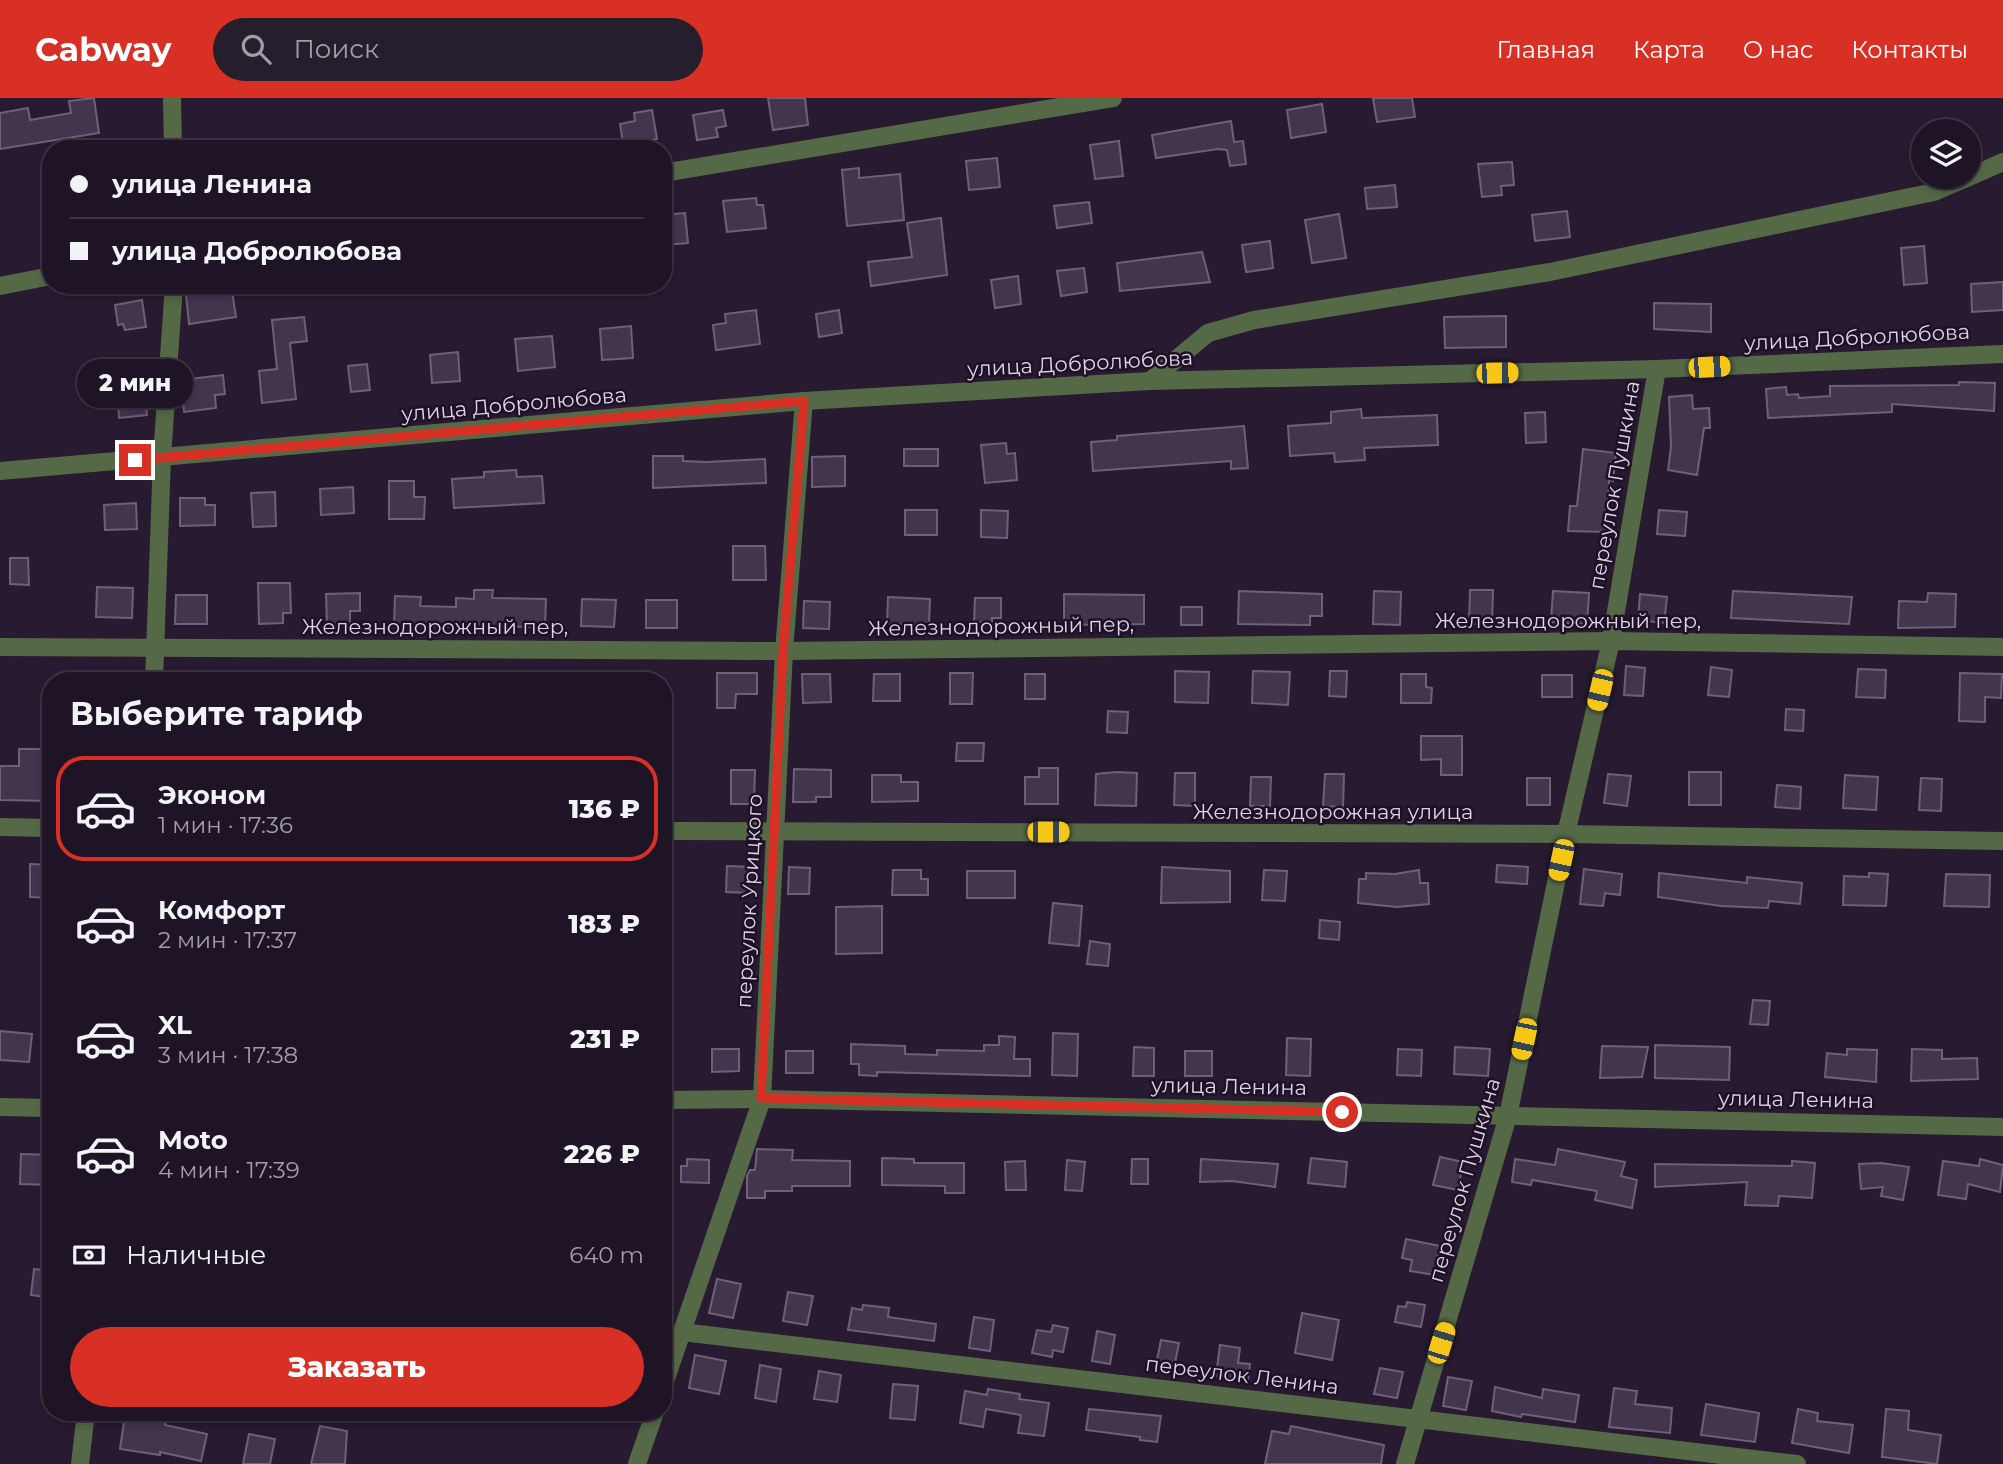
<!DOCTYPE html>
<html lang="ru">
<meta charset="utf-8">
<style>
body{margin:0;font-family:Montserrat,sans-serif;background:#261d2d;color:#f1f3f6;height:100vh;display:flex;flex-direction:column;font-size:26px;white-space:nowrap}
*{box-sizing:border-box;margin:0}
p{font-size:23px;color:#a19ea7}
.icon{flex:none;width:38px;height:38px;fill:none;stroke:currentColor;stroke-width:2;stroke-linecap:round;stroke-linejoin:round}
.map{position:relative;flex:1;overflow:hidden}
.panel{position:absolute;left:42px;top:574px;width:630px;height:749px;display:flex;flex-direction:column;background:#1e1425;border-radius:28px;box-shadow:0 4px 10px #0003,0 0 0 2px #3c3342}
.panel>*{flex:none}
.guide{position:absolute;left:42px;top:42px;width:630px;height:154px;border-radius:28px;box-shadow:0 4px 10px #0003,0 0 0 2px #3c3342;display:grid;align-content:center;height:154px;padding:0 28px;background:#1e1425}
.controls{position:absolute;left:1911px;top:21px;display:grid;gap:14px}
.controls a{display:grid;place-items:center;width:70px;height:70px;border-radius:50%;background:#1e1425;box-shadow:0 4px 10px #0003,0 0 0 2px #3c3342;font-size:35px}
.end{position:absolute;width:32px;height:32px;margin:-16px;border:9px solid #d93025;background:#fff;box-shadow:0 0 0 4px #fff}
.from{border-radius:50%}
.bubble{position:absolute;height:49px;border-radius:24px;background:#1e1425;box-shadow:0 4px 10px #0003,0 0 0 2px #3c3342;font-size:23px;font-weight:800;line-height:49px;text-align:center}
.car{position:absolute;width:21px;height:42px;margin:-21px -10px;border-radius:9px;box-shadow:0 0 5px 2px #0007;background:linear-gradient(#f5c518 24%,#345 0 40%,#f5c518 0 76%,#345 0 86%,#f5c518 0)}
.guide b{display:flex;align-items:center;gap:24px;height:66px;font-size:26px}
.guide b+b{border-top:2px solid #3c3342}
.guide i{width:18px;height:18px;background:#f1f3f6}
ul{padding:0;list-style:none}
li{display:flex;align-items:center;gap:21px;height:105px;margin:0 14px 10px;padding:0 14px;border:4px solid transparent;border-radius:28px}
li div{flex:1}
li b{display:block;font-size:26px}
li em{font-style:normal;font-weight:800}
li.active{border-color:#d93025}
li>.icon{width:63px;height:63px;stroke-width:1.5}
h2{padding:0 28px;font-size:32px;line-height:84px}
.pay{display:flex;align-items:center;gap:18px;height:77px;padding:0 28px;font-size:26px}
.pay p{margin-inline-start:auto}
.action{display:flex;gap:14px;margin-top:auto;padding:14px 28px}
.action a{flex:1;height:80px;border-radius:42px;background:#d93025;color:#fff;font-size:28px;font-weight:800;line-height:80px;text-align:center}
header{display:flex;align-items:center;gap:42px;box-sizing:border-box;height:98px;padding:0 35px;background:#d93025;color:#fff}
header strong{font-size:33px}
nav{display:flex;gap:38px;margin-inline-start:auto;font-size:24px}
.search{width:490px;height:63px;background:#261d2d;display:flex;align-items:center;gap:18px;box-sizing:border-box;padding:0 24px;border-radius:38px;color:#a19ea7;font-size:26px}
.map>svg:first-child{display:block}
.building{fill:#43354e;stroke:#6f607a;stroke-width:2}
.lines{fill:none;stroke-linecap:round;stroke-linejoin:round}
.minor{stroke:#566947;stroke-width:18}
.route{stroke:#d93025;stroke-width:9}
.labels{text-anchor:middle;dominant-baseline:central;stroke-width:5;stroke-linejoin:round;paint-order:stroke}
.street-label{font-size:21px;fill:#dcd4e3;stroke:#1e1127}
</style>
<header>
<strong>Cabway</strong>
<div class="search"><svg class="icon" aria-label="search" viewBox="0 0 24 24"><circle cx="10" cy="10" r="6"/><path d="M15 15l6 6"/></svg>Поиск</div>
<nav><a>Главная</a><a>Карта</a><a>О нас</a><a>Контакты</a></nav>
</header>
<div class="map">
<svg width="2003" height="1366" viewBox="0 0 2003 1366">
<rect width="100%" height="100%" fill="#281b31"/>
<g class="building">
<path d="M94,0L99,35L0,51V15L28,10L30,22L71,15L69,3Z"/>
<path d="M768,0H805L808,27L773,32Z"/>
<path d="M1373,0H1412L1415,19L1377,24Z"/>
<path d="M1322,6L1326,34L1291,40L1287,12Z"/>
<path d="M652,12L657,41L642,44L643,51H624L620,26L635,23L634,15Z"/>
<path d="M723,12L726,28L716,30L718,39L697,42L693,17Z"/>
<path d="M1231,23L1234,44L1243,43L1246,66L1230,68L1227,52L1218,51L1156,60L1152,37Z"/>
<path d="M1119,43L1123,78L1095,81L1090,47Z"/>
<path d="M997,60L1000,89L969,92L966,63Z"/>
<path d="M1512,64L1514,87L1501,88L1502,97L1482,99L1478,66Z"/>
<path d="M859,70V80L900,76L904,122L847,128L842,72Z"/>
<path d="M1395,87L1397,109L1367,111L1365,90Z"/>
<path d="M756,100L757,107H763L766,130L727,134L723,103Z"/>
<path d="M1089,104L1092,125L1057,130L1054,108Z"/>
<path d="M1567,113L1570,139L1535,143L1532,117Z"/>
<path d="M685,115L688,145L666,147L663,117Z"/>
<path d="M1339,116L1346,160L1312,165L1305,122Z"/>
<path d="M941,120L947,177L871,188L868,164L912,159L907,125Z"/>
<path d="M1270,143L1273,170L1246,174L1242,147Z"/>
<path d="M1924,148L1927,185L1904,187L1901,150Z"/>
<path d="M1202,154L1210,184L1120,193L1117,165Z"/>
<path d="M1084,170L1087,194L1061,198L1057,173Z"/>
<path d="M1018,178L1021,206L995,210L991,182Z"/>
<path d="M2003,184V212L1972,214L1971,186Z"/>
<path d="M185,187H231L236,219L189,226Z"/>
<path d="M142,202L146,229L125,232L123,226L118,227L115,207Z"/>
<path d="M1654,205L1711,206V234L1654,231Z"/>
<path d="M756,212L760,246L716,252L713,227L726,225L725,216Z"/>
<path d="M839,212L842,235L819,239L816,216Z"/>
<path d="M1506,218V249L1445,250L1444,219Z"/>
<path d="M304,219L307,243L290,245L296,301L262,305L259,273L277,271L272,222Z"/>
<path d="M631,228L633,260L602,262L600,231Z"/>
<path d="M552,238L555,269L518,273L515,241Z"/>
<path d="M458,254L460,283L432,285L430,257Z"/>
<path d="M367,266L370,292L351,294L348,268Z"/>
<path d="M223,277L225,296L215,297L216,310L184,314L181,282Z"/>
<path d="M1959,284L1995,285L1994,313L1892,306V314L1768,320L1766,291L1786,289L1787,297L1798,296L1799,300L1830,298V288L1959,287Z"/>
<path d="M144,287L147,317L119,320L117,289Z"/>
<path d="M1692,297L1693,311L1709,310L1710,330H1704L1697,377L1668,372L1671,349L1669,299Z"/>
<path d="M1361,311L1362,320L1437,317L1438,347L1364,350L1365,362L1335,364L1334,355L1290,358L1288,328L1331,325V314Z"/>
<path d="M1545,314L1546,344L1526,345L1525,315Z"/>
<path d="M1244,328L1248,370L1231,371V363L1093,373L1091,344L1117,342V338Z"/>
<path d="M1006,345L1007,356L1015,355L1017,382L985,385L981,347Z"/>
<rect x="904" y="351" width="34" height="17"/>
<path d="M1583,351L1616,355L1613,383L1609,382L1607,434L1568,433L1570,408H1577Z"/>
<path d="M653,358H683V363L707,364L765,361L766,385L653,390Z"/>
<path d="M845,358V388L812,389V359Z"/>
<path d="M516,372L517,379L542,378L544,405L454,410L452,381L484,379V374Z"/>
<path d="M389,383H414V399H425L424,421H389Z"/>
<path d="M353,389L354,415L321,417L320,391Z"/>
<path d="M275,394L276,428L253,429L251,395Z"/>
<path d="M180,400H205V407H215V427L180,428Z"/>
<path d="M136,405L137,431L105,432L104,407Z"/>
<rect x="905" y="412" width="32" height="25"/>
<path d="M981,412L1008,413L1007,440L981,439Z"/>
<path d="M1659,412L1687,414L1685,438L1657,436Z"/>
<path d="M733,448H765L766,482H733Z"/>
<path d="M10,460H28L29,487L10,486Z"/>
<path d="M258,485H290L291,515H283V525L259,526Z"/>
<path d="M97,489L133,490L132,520L96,519Z"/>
<path d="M474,492H493L492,500L546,501L545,529L394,528L395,498L421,499L420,508L456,509V500L474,501Z"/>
<path d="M1470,492H1493L1492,527L1469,526Z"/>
<path d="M1239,493L1322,496V518H1310V527L1238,526Z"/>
<path d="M1374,493L1401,494L1400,527L1373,526Z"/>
<path d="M1553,493L1589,495L1587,526L1551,524Z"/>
<path d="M1733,493L1852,499L1849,526L1731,520Z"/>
<path d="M360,495V513H350V528H327L326,496Z"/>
<path d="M1928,495L1956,496L1955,529L1898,530L1899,503L1927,504Z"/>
<path d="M1064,496L1144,497V526L1064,527Z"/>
<path d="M1640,496L1667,499L1664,525L1638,522Z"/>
<path d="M176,497H207V526H175Z"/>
<path d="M888,499L930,501L929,527L887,526Z"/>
<path d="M975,500H1001V520H992V524H974Z"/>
<path d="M582,501L616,502L614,529L581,528Z"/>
<rect x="646" y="502" width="31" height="28"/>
<path d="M804,503L830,504L829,531L803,530Z"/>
<rect x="1181" y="509" width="21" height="18"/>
<path d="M1626,568L1645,570L1643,598L1624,597Z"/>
<path d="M1711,569L1732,572L1729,599L1708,597Z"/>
<path d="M1858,571L1886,572L1885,600L1856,599Z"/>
<path d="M1175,573L1209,574L1208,605L1175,604Z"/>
<path d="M1253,573L1290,574L1288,607L1252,605Z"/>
<path d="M1330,573H1347L1346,599L1329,598Z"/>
<path d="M717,575H757V596H736L735,610H717Z"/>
<path d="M950,575H973L972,606H950Z"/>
<path d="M1960,575L2002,576L2001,600L1985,599V624L1959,623Z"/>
<path d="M802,576H830L831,604L803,605Z"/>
<path d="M874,576H900V603H873Z"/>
<rect x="1025" y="576" width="20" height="25"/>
<path d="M1401,576H1426V589L1432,590L1431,605H1401Z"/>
<rect x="1542" y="577" width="30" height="22"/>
<path d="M1786,611L1804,612L1803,633L1785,632Z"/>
<path d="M1108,613L1128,614L1127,635L1107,634Z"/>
<path d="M1421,638H1462V677H1441V661L1421,662Z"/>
<path d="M957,645H984L983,663H956Z"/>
<path d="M19,651H45V667H51V703L0,702V668H19Z"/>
<path d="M1039,670H1058V706H1025V679H1039Z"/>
<path d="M794,671L831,672V699H816V704H793Z"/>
<path d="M731,672H755L754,706H731Z"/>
<path d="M1117,674L1137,675L1136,708L1095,707L1096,676Z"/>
<rect x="1689" y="674" width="32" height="33"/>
<path d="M1175,675H1195V708L1174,707Z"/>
<path d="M1325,676H1344L1343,709L1323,708Z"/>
<path d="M1608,676L1631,678L1627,708L1604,705Z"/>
<path d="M872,677H901V684H918V703L872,704Z"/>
<path d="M1845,677L1878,679L1876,712L1843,710Z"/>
<path d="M1251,679H1271L1270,708H1250Z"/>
<rect x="1527" y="680" width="23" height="27"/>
<path d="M1921,680L1942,681L1941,713L1919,712Z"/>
<path d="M1777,687L1801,689L1800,711L1775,709Z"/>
<path d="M30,766L51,767V800L30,799Z"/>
<path d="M1497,767L1528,769L1527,786L1496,784Z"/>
<path d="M727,768L750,769L749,795L726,794Z"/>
<path d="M789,769L810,770L809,796H788Z"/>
<path d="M1162,769L1230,773V804L1161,805Z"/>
<path d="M1584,771L1622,776L1620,797L1605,795L1603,808L1580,806Z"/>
<path d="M893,772H921V781H928V797H892Z"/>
<path d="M1264,772L1287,773L1285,803L1262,802Z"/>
<path d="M1419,772L1420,785H1428L1429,806L1397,809L1358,805L1359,781H1366V775L1395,776Z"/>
<rect x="967" y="773" width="48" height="27"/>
<path d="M1659,775L1747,785V779L1802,785L1800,806L1769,803L1768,810L1721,808L1658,799Z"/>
<path d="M1869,775L1888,776L1886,808L1843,807L1844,778L1869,779Z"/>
<path d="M1946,776L1990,777L1989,809L1944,808Z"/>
<path d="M1053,805L1082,808L1079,848L1049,845Z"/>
<path d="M882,808V855L836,856V809Z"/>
<path d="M1320,822L1340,824L1339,842L1319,840Z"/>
<path d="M1090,843L1110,846L1108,868L1087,866Z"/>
<path d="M1753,902L1770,903L1768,927L1750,926Z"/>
<path d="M0,933L32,936L29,964L0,962Z"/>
<path d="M1053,935L1078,936L1077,978L1052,977Z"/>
<path d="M999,938L1015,939L1014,961H1030V978L877,974V978L859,977V966H851V946L905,948V956L937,957V952L984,953V947H999Z"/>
<path d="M1287,940L1311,941L1310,978L1286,977Z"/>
<path d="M1655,947L1730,949L1729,982L1655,980Z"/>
<path d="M1602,948L1648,949L1642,979L1600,980Z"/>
<path d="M1134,949L1154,950V978H1133Z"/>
<path d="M1455,949L1490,951L1488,978L1454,976Z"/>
<path d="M712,951H739V973L712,974Z"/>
<path d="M1398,951L1422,952L1421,978L1397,977Z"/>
<path d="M1847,951L1877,952L1876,984L1825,979L1827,955L1847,957Z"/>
<path d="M1912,951L1942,952V961L1977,960L1978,981L1911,983Z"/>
<rect x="786" y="953" width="27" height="22"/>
<rect x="1185" y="953" width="27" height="25"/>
<path d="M757,1051L793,1052L792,1062L850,1063V1088H792V1093H765V1100H747V1078L750,1072H755Z"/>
<path d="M1558,1051L1625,1064L1621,1078L1637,1082L1632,1110L1595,1102L1597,1093L1532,1082L1531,1087L1512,1084L1515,1061L1555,1067Z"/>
<path d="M21,1056L51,1057V1087L20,1086Z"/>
<path d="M1440,1059L1463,1064L1458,1092L1433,1087Z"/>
<path d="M882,1060L914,1061V1065H964V1095H945V1088L882,1087Z"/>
<path d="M1311,1060L1347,1064L1345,1089L1308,1085Z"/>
<path d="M687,1061L709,1062V1085L681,1084V1068H687Z"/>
<path d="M1132,1061H1148V1086H1131Z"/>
<path d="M1201,1061L1278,1066L1275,1089L1232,1083L1200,1084Z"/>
<path d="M1980,1061L2003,1067L2000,1094L1968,1086L1966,1101L1938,1097L1943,1063L1979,1068Z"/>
<path d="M1067,1062L1085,1064L1082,1093L1065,1092Z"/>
<path d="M1025,1063L1026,1092H1006L1005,1064Z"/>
<path d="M1792,1063L1815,1065L1812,1100L1779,1098L1778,1108L1745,1107L1747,1084L1655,1089V1066L1792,1068Z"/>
<path d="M1881,1065L1909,1069L1903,1102L1881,1098L1883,1089L1861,1091L1859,1066Z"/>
<path d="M1406,1141L1440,1148L1435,1177L1410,1173L1412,1162L1402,1160Z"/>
<path d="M34,1171L51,1173V1200L31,1197Z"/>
<path d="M717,1181L741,1186L733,1220L709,1215Z"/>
<path d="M788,1194L813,1198L807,1227L783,1223Z"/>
<path d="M1407,1204L1425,1207L1421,1229L1395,1224L1398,1208L1406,1209Z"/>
<path d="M863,1207L889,1210L888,1219L936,1226L934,1243L848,1232L852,1210L862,1212Z"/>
<path d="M1302,1215L1339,1222L1332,1262L1295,1255Z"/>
<path d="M974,1219L994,1222L990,1253L969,1250Z"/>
<path d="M1053,1227L1068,1230L1063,1254L1053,1252L1052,1259L1032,1255L1037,1232L1051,1234Z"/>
<path d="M1097,1233L1115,1237L1110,1266L1092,1263Z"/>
<path d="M1161,1242L1179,1245L1173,1275L1155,1272Z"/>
<path d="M1220,1247L1240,1250L1238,1265L1250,1266L1248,1282L1216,1278Z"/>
<path d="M695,1257L726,1263L719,1296L689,1290Z"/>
<path d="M760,1267L781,1271L776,1304L755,1300Z"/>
<path d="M1380,1270L1403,1274L1397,1300L1374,1296Z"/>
<path d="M819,1273L841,1277L837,1304L814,1301Z"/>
<path d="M1448,1279L1472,1283L1466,1312L1443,1308Z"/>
<path d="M893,1286L918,1288L915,1322L890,1320Z"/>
<path d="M1495,1289L1542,1300L1543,1291L1579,1297L1575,1324L1522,1316L1521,1319L1492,1313Z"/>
<path d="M1614,1290L1637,1293L1635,1306L1672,1310L1670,1335L1609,1329Z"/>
<path d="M988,1291L1020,1296L1019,1301L1049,1305L1044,1338L1018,1335L1021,1317L986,1311L983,1329L960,1325L965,1293L987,1297Z"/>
<path d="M1706,1306L1759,1315L1755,1344L1701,1337Z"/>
<path d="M1089,1311L1161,1318L1157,1344L1140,1342V1339L1086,1332Z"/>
<path d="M1798,1311L1818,1315L1817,1323L1853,1327L1849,1355L1792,1345Z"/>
<path d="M1886,1311L1909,1313L1908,1332L1941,1337L1937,1366L1882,1359Z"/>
<path d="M125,1317L165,1323V1327L207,1336L201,1363L160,1354V1357L120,1351Z"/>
<path d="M320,1328L347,1333L345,1366H311Z"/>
<path d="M1291,1328L1384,1347L1381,1366H1265L1272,1333L1289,1336Z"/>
<path d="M249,1336L275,1341L270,1366H243Z"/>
</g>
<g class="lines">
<g class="minor">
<path d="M172,0L173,51"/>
<path d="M663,75L1113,0"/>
<path d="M1969,79L2003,64"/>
<path d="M0,188L51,178"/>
<path d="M1150,283L1208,235L1254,222L1550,174L1934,94L1969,79"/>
<path d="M0,373L804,303L1150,283L1657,271L2003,256"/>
<path d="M0,549L784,553L1611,543L2003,549"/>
<path d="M154,583L162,359L174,187"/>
<path d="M0,729L51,730"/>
<path d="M663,733L1566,736L2003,743"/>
<path d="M663,1002L762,1001L2003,1029"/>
<path d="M0,1009L51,1010"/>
<path d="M682,1234L1797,1366"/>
<path d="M663,1289L762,1001L784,553L804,303"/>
<path d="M80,1366L86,1314"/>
<path d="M637,1366L655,1314"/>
<path d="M1405,1366L1508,1018L1566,736L1611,543L1657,271"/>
</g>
</g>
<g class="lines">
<path class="route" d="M135,362L804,303L783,553L761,1000L1342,1014"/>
</g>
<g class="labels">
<g class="street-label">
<text transform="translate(1857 239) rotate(-3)">улица Добролюбова</text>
<text transform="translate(1080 265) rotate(-3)">улица Добролюбова</text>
<text transform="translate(514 306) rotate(-5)">улица Добролюбова</text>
<text transform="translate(1614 387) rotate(-80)">переулок Пушкина</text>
<text x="1568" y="522">Железнодорожный пер,</text>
<text x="435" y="528">Железнодорожный пер,</text>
<text transform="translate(1001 528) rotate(-1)">Железнодорожный пер,</text>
<text x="1333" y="713">Железнодорожная улица</text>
<text transform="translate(749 803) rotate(-87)">переулок Урицкого</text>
<text transform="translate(1229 988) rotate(1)">улица Ленина</text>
<text transform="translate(1796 1001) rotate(1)">улица Ленина</text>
<text transform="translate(1464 1082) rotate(-74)">переулок Пушкина</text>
<text transform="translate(1242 1277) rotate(7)">переулок Ленина</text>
</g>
</g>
</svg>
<div class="controls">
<a><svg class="icon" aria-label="layers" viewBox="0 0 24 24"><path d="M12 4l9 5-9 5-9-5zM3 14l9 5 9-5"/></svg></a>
</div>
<i class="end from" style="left:1342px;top:1014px"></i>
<i class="end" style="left:135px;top:362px"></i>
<div class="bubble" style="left:77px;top:261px;width:116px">2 мин</div>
<i class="car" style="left:1709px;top:269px;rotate:87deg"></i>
<i class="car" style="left:1497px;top:275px;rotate:89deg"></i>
<i class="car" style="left:1600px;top:592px;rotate:193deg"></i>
<i class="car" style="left:1048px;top:734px;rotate:90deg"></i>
<i class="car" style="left:1561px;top:762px;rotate:192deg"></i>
<i class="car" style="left:1524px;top:941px;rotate:192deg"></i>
<i class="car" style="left:1441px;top:1245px;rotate:17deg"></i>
<div class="guide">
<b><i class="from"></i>улица Ленина</b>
<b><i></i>улица Добролюбова</b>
</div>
<section class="panel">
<h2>Выберите тариф</h2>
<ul>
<li class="active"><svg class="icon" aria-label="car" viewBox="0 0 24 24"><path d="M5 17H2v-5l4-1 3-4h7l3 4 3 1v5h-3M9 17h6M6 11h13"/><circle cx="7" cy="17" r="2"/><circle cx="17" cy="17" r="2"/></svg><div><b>Эконом</b><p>1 мин · 17:36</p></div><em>136 ₽</em></li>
<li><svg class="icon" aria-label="car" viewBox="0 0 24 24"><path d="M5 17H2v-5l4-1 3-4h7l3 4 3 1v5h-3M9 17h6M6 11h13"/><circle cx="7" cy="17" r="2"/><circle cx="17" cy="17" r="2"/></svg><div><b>Комфорт</b><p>2 мин · 17:37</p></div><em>183 ₽</em></li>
<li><svg class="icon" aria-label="car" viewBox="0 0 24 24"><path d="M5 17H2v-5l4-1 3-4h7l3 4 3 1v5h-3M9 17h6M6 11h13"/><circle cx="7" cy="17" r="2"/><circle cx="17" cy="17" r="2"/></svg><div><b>XL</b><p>3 мин · 17:38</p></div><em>231 ₽</em></li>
<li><svg class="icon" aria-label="car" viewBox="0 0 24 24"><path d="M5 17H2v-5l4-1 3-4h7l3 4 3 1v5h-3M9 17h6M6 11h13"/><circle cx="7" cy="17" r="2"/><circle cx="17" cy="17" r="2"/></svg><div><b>Moto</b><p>4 мин · 17:39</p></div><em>226 ₽</em></li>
</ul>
<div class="pay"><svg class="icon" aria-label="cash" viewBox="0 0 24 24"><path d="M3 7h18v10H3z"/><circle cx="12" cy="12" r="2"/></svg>Наличные<p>640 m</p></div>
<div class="action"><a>Заказать</a></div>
</section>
</div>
